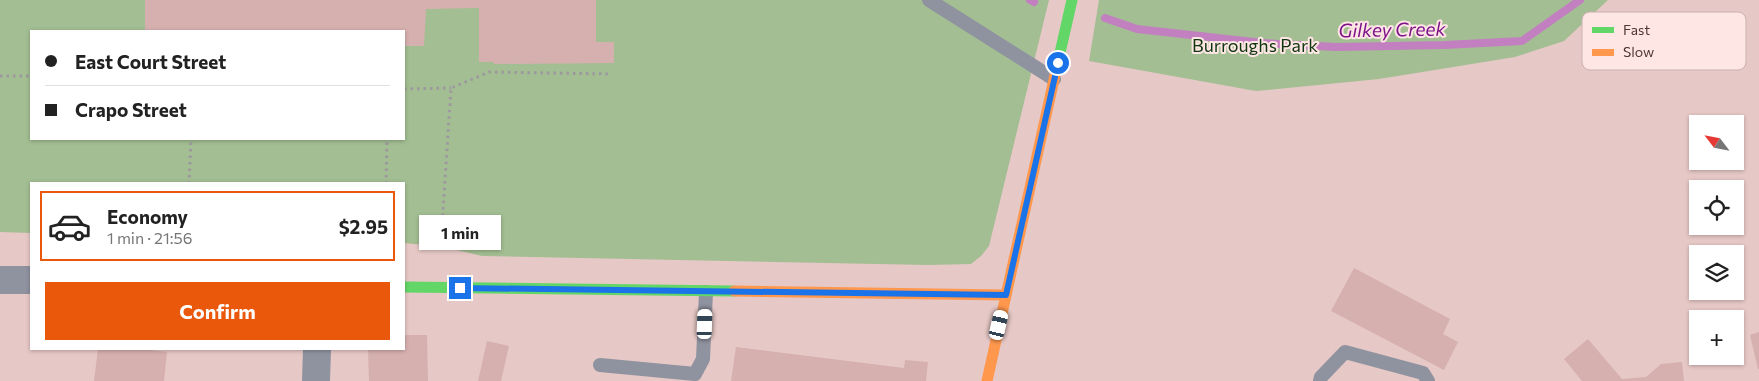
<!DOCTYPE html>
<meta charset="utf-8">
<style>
body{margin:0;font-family:Commissioner,sans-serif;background:#f2f2f2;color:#222;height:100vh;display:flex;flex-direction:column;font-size:19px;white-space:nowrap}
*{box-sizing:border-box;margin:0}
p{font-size:16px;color:#767676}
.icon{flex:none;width:28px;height:28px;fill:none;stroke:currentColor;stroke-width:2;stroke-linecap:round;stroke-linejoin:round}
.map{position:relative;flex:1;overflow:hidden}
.side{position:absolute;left:30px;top:182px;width:375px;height:168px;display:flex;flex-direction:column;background:#fff;border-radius:0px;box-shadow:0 1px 4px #0004}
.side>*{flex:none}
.guide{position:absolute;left:30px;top:30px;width:375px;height:110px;border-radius:0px;box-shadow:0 1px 4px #0004;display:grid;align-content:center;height:110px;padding:0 15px;background:#fff}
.needle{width:32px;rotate:302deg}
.fabs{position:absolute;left:1689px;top:115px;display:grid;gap:10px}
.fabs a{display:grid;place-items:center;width:55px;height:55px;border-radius:0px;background:#fff;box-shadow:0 1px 4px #0004;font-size:25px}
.end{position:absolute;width:22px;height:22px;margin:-11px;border:6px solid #1a73e8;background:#fff;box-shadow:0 0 0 2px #fff}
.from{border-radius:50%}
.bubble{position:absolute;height:35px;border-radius:0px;background:#fff;box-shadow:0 1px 4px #0004;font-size:16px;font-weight:700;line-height:35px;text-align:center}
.car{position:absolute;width:15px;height:30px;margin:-15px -8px;border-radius:6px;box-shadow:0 0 4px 1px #0007;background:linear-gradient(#fff 24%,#345 0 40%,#fff 0 76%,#345 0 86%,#fff 0)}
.guide b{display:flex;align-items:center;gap:18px;height:48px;font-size:19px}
.guide b+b{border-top:1px solid #e0e0e0}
.guide i{width:12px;height:12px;background:#222}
ul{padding:9px 0 0;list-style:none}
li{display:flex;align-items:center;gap:15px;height:70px;margin:0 10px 8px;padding:0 5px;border:2px solid transparent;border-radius:0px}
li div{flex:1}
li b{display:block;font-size:19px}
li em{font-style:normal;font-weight:700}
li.selected{border-color:#ea580c}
li>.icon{width:45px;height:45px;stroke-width:1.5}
.button{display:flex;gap:10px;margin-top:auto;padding:10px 15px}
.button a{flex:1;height:58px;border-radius:0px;background:#ea580c;color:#fff;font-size:20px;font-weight:700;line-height:58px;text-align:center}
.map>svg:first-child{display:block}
.green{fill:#a3be93;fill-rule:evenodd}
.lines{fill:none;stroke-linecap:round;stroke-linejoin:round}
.stream{stroke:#c280c0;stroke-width:8}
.building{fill:#d6b0af}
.path{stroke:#9d989e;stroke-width:3;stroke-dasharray:2.5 4;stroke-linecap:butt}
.lane{stroke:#8f929f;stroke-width:14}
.street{stroke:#8f929f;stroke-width:28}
.fast{stroke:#63d668;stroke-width:11}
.slow{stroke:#ff974d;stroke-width:11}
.route{stroke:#1a73e8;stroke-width:6}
.labels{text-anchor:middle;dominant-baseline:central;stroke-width:4;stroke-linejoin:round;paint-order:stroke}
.park-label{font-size:18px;fill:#0f350f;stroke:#fee6e4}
.water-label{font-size:19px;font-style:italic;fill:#7d1289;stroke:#fee6e4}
.key{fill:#fee6e4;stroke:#c9b1b0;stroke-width:1}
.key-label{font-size:14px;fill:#4d3635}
</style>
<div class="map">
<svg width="1759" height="381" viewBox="0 0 1759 381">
<rect width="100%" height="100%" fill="#e6c8c6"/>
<g class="green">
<path d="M0,0H1049L989,246L981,256L971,264L928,265L482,256L444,247L404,243V184H31V233L0,232ZM31,31H404V139H31Z"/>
<path d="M1099,0H1608L1564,41L1515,57L1379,79L1256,91L1089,61Z"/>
</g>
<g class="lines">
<g class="stream">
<path d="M1030,0L1034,2"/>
<path d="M1105,18L1137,29L1263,43L1336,47L1445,45L1522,41L1580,0"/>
</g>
</g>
<g class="building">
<path d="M145,0H596V42H614V63L494,64V62H479V8L426,9L424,46H404V31H145Z"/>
<path d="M1354,268L1450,319L1443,334L1458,342L1444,370L1331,311Z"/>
<path d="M1759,332V369H1758L1750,335Z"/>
<path d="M404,335H427L428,381H369L368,349H404Z"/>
<path d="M1588,339L1622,379L1646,377L1661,364L1682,362L1684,381H1582L1564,359Z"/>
<path d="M487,341L509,346L501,381H478Z"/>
<path d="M736,347L904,368L905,360L928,362L926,381H731Z"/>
<path d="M98,349H142L167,352L164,381H94Z"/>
</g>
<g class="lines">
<g class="path">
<path d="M0,76H31"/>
<path d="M404,89L451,88"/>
<path d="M189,184L191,139"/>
<path d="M386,184L387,139"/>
<path d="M441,242L451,88L489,72L609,74"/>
</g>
<g class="lane">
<path d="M929,0L1054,79"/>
<path d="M600,365L695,374L703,359L706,292"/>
<path d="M1320,381L1321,377L1345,352L1423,373L1428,381"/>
</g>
<g class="street">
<path d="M0,280H31"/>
<path d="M316,381L317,349"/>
</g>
<g class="fast">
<path d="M1057,66L1072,0"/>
<path d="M404,287L734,291"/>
</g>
<g class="slow">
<path d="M734,291L1006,295"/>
<path d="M987,381L1057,66"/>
</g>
</g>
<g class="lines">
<path class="route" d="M460,288L1006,295L1058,63"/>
</g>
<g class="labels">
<g class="park-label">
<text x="1255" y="45">Burroughs Park</text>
</g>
<g class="water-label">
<text transform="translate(1392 29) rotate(-1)">Gilkey Creek</text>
</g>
</g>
<rect x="1582" y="12" width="164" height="58" rx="8" class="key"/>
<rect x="1592" y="27" width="22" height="6" fill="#63d668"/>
<rect x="1592" y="49" width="22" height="7" fill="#ff974d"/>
<g class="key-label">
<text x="1623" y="35">Fast</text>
<text x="1623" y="57">Slow</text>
</g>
</svg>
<div class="fabs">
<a><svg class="needle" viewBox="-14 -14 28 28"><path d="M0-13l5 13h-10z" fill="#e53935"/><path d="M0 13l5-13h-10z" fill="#767676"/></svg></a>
<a><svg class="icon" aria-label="locate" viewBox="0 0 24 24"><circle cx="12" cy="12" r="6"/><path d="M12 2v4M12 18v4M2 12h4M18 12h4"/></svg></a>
<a><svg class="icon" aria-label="layers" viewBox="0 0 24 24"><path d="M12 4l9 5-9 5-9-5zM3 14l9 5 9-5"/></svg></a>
<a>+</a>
</div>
<i class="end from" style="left:1058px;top:63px"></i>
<i class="end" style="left:460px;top:288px"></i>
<div class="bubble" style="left:419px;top:215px;width:82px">1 min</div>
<i class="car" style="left:705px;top:324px;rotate:2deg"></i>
<i class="car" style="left:999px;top:325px;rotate:13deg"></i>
<div class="guide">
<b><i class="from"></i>East Court Street</b>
<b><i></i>Crapo Street</b>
</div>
<section class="side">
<ul>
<li class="selected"><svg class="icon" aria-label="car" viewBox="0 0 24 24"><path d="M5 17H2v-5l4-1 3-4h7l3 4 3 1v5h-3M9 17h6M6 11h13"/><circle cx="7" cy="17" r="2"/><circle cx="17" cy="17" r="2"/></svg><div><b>Economy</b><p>1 min · 21:56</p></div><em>$2.95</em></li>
</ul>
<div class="button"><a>Confirm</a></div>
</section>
</div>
